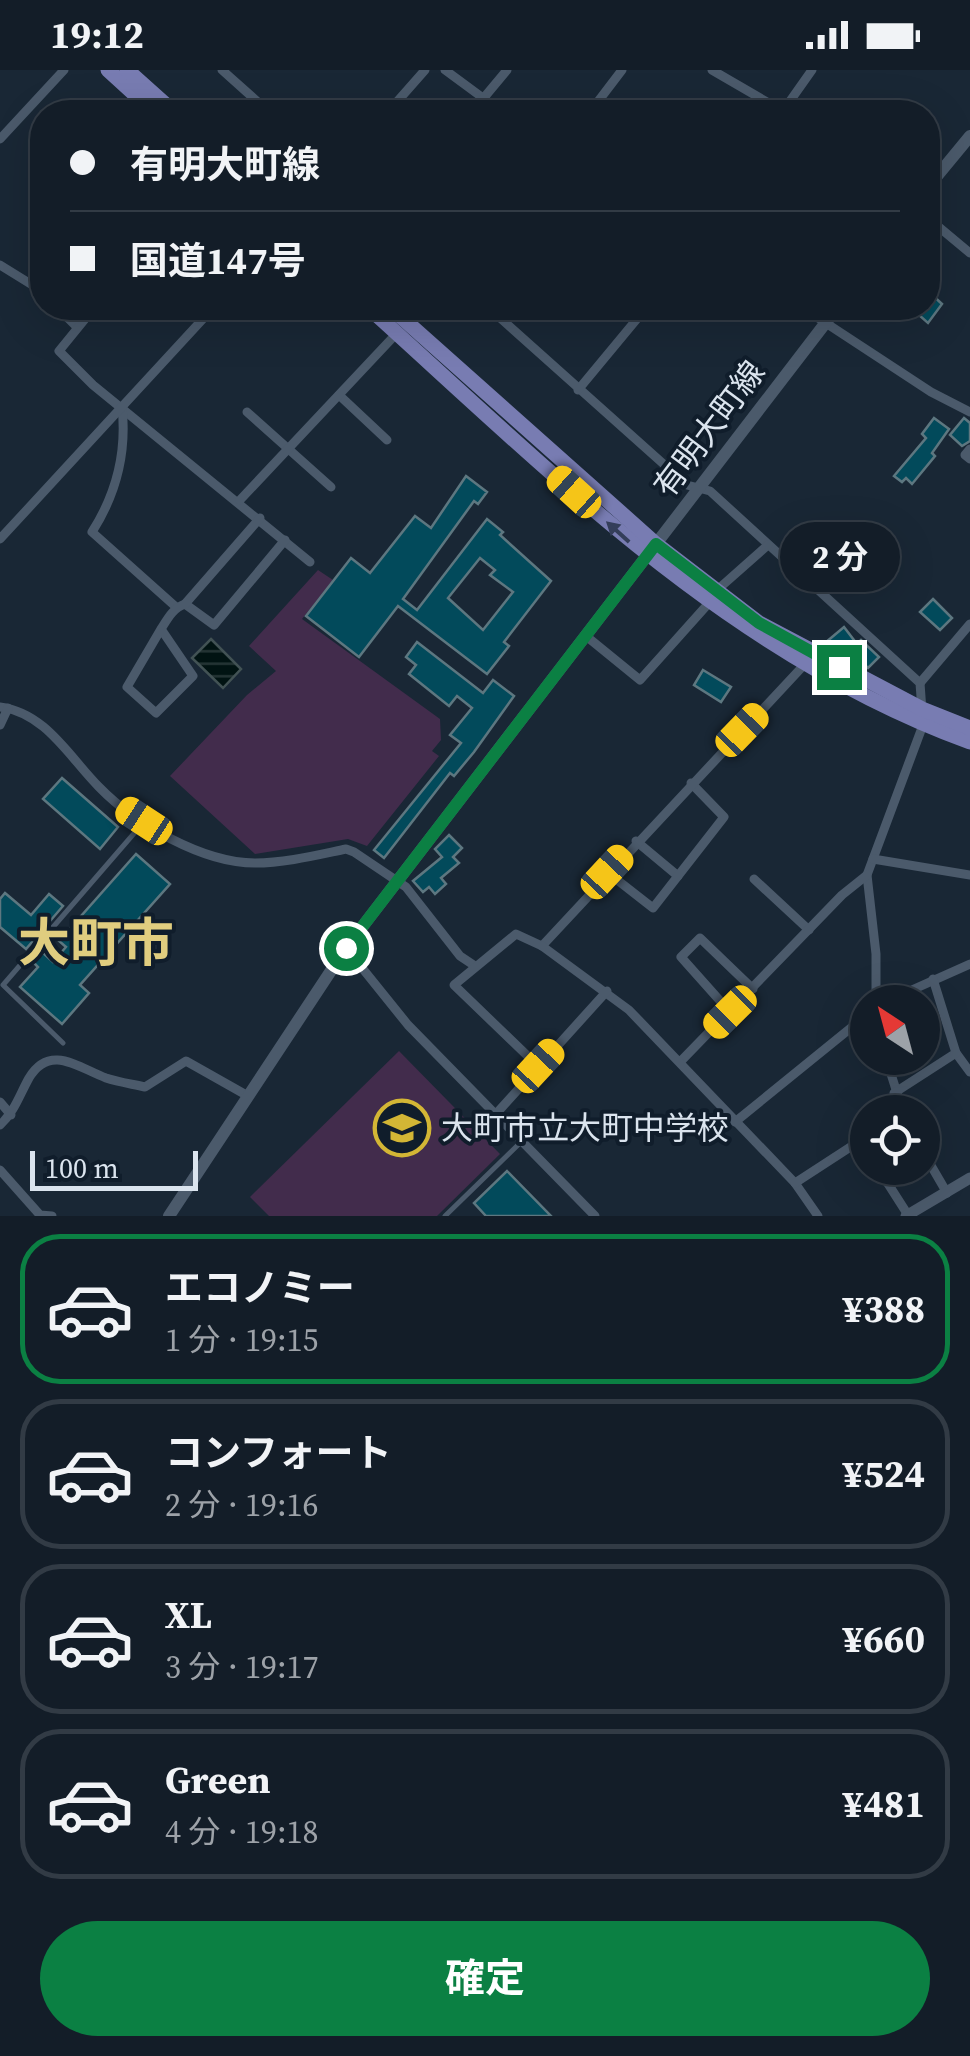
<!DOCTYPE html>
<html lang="ja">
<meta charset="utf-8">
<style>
body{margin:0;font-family:"Source Serif 4","Noto Sans JP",serif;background:#1c2630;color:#f1f3f6;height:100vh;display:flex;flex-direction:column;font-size:38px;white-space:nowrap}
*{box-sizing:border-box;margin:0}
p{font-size:32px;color:#9da2a8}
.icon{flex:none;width:55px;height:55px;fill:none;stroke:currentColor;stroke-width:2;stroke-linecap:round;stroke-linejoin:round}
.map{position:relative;height:1146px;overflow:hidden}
.sheet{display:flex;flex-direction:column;background:#131d28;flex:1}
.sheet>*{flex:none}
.banner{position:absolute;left:30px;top:30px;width:910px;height:220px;border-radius:40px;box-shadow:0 10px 40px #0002,0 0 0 2px #323b45;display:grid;align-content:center;height:220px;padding:0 40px;background:#131d28}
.needle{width:65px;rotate:324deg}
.fabs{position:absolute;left:850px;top:915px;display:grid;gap:20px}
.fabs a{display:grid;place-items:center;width:90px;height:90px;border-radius:50%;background:#131d28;box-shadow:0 10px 40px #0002,0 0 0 2px #323b45;font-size:50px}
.scale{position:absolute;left:30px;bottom:25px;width:168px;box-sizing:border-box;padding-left:10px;border:5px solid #dbe4ee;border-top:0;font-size:28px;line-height:35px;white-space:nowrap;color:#dbe4ee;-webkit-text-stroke:8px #101d2b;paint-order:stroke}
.end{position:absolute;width:45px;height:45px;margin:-22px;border:12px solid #0b8043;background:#fff;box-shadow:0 0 0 5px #fff}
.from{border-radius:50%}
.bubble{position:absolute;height:70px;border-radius:35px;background:#131d28;box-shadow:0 10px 40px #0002,0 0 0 2px #323b45;font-size:32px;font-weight:700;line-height:70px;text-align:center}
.car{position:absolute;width:30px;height:60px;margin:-30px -15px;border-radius:12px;box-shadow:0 0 8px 2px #0007;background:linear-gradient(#f5c518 24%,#345 0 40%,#f5c518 0 76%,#345 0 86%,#f5c518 0)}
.banner b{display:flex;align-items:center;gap:35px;height:95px;font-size:38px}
.banner b+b{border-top:2px solid #323b45}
.banner i{width:25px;height:25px;background:#f1f3f6}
ul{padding:18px 0 0;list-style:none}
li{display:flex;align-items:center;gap:30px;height:150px;margin:0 20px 15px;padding:0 20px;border:5px solid #323b45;border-radius:40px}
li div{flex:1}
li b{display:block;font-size:38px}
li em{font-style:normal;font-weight:700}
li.selected{border-color:#0b8043}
li>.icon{width:90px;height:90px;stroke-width:1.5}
.cta{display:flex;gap:20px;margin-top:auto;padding:20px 40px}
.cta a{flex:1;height:115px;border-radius:60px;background:#0b8043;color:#fff;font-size:40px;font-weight:700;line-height:115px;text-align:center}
.status{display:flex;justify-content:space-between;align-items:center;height:70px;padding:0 50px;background:#131d28;direction:ltr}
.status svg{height:28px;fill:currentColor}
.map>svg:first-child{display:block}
.pitch{fill:#422c4c}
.water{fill:url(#water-rules);stroke:#425254;stroke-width:2.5}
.building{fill:#024a5b;stroke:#5d7780;stroke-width:2.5;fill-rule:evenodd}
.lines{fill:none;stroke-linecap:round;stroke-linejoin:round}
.service{stroke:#4b5a6b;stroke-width:5}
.minor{stroke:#4b5a6b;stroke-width:9}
.tertiary{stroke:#4b5a6b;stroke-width:11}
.secondary{stroke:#4b5a6b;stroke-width:12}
.trunk{stroke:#787cb2;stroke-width:15}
.oneway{fill:#343e5a}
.route{stroke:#0b8043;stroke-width:12}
.labels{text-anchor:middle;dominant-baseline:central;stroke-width:8;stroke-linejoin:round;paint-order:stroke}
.street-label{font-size:32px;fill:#dbe4ee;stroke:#101d2b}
.poi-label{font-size:32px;fill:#dbe4ee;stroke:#101d2b;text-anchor:start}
.town-label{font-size:52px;font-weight:bold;fill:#e0cd7f;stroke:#101d2b}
</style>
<div class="status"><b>19:12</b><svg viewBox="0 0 49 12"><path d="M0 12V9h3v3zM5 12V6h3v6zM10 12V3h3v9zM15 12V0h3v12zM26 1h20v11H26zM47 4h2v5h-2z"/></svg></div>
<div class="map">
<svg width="970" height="1146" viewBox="0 0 970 1146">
<defs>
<pattern id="water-rules" width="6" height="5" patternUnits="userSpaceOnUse" patternTransform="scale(2.5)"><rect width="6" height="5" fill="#011312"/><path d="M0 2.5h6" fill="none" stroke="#253535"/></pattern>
</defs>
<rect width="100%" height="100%" fill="#192735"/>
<g class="pitch">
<path d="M318,500L333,510L302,549L440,649L441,670L432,681L439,686L367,776L348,769L255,784L170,706L247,625L276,601L249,576Z"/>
<path d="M399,981L500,1084L437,1146H269L250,1127Z"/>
</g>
<path class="water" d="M211,569L241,599L223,618L192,588Z"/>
<g class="building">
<path d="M928,221L942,234L928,253L911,238H928Z"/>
<path d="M934,348L949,359L932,383L935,386L912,414L906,408L902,412L894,406L926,368L922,364Z"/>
<path d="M964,348L970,353V371L962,376L950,365Z"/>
<path d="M466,406L487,422L478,434L474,431L403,529L417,540L487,449L503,462L500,465L551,511L504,572L509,576L487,604L398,536L359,587L306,546L351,488L370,503L415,446L431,458ZM480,488L495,500L490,505L513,522L483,560L448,528Z"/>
<path d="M933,529L952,548L940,560L920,542Z"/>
<path d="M844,557L857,574L861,570L879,587L868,598L847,577L840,583L825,573Z"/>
<path d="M417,572L483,623L493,610L514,626L474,682L454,706L450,703L384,788L374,780L461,673L450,665L472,638L457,626L449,636L409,604L416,595L406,587Z"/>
<path d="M703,600L731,617L721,632L694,615Z"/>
<path d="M62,708L118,757L100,779L43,729Z"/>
<path d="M449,765L462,778L453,787L459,793L441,808L446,814L435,824L429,817L423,822L413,811L442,787L435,779Z"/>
<path d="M136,784L170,814L80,915L89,923L62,954L20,917L38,897L33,892L41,881L53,892L66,877L59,871Z"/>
<path d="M5,823L31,845L49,824L63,836L26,879L0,857V829Z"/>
<path d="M507,1101L551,1146H486L474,1133Z"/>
</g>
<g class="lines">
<g class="service">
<path d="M63,973L3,915L143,753"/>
<path d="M445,1146L522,1071"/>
</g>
<g class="minor">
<path d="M222,0L269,42"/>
<path d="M445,0L502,42"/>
<path d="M712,0L784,42"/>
<path d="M783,41L812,0"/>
<path d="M388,42L425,0"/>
<path d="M472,42L507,0"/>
<path d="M590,42L622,0"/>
<path d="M0,69L64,0"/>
<path d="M928,148L970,183"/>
<path d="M0,195L42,221"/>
<path d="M58,238L77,257"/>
<path d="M94,238L59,281L93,315L310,492"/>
<path d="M489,238L687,415L710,421L920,613L923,655L867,805L876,884V932"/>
<path d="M803,238L931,322L970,342"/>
<path d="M578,320L646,238"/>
<path d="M339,325L387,370"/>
<path d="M122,337C127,383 117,423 92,462L176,537"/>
<path d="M247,342L331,417"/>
<path d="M970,379L965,385L970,389"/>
<path d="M240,430L397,263"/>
<path d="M0,469L213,238"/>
<path d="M716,521L768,475"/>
<path d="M185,534L214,555L285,470"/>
<path d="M161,559L193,606L156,643L127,617L161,559C168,548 173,538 185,534L260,448"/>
<path d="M586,566L640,610L708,534"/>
<path d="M920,613L970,554"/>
<path d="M0,637C46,643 69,687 99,717C135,754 203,793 255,793C285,793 317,785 346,779L354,782L406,817L460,886L475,896"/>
<path d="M0,655L8,638"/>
<path d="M636,771L678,806"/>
<path d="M873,789L970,805"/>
<path d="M607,802L653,838L724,747L691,713"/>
<path d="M754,809L809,860"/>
<path d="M542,876L804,595"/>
<path d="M346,878L408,955L595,1146"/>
<path d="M885,932L970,894"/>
<path d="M730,942L681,887L700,868L753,919"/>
<path d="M956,983L970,1002"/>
<path d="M886,988L903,1042"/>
<path d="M681,991L842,825L867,805"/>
<path d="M538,996L454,915L516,864L542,876L629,940L795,1113L818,1146"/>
<path d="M894,1023L956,983L933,909"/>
<path d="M0,1032L11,1045"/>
<path d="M495,1045L607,921"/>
<path d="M735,1052L868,944"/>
<path d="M0,1055C15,1041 19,1026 29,1008C50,973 79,998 106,1008C118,1012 132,1014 145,1017L186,991L248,1026"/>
<path d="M922,1080L947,1123"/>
<path d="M878,1098L908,1145"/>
<path d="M0,1100L40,1145L52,1146"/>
<path d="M795,1113L855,1074L861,1073L868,1081"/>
</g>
<path class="tertiary" d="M906,1146L970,1108"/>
<g class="secondary">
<path d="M928,117L970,66"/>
<path d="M169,1146L346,878L837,238"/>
</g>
<g class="trunk">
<path d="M108,0L154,42"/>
<path d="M127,0L174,42"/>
<path d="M369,238C554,405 731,585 970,672"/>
<path d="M391,238L656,474L759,553L922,639L970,658"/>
</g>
</g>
<defs><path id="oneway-solid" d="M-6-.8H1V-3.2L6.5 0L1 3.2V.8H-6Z" transform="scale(2.5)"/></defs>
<use class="oneway" href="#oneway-solid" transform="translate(618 462) rotate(-138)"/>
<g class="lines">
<path class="route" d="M346,878L656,474L759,553L839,597"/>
</g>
<defs>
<g id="school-ring" transform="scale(2.875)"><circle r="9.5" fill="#101d2b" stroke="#d3b635" stroke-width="1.5"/><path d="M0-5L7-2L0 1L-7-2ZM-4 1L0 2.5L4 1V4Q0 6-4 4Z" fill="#d3b635"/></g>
</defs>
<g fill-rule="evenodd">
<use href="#school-ring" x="402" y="1058"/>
</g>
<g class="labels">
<g class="street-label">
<text transform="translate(709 359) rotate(-53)">有明大町線</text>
</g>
<g class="poi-label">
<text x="441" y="1058">大町市立大町中学校</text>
</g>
<g class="town-label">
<text x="96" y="872">大町市</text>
</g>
</g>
</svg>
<div class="fabs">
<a><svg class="needle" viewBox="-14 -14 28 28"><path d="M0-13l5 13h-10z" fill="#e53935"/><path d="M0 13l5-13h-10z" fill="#9da2a8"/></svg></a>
<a><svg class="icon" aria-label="locate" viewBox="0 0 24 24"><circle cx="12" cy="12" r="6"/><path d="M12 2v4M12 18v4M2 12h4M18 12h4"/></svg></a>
</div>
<div class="scale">100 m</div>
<i class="end from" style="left:346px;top:878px"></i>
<i class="end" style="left:839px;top:597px"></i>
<div class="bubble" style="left:780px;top:452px;width:120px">2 分</div>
<i class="car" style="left:574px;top:422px;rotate:312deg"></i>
<i class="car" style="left:742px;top:660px;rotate:44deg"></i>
<i class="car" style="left:144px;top:751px;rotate:303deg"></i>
<i class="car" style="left:607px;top:802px;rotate:43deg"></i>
<i class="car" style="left:730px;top:942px;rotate:225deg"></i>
<i class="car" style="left:538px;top:996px;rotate:43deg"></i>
<div class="banner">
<b><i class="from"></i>有明大町線</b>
<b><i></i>国道147号</b>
</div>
</div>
<section class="sheet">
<ul>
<li class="selected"><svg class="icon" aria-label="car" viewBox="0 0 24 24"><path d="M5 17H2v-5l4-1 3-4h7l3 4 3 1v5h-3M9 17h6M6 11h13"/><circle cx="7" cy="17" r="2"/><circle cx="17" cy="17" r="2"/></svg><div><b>エコノミー</b><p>1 分 · 19:15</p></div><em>¥388</em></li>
<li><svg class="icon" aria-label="car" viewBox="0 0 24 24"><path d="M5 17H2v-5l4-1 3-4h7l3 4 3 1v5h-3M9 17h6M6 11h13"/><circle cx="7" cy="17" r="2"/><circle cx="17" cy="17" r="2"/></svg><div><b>コンフォート</b><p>2 分 · 19:16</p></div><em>¥524</em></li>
<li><svg class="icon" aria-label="car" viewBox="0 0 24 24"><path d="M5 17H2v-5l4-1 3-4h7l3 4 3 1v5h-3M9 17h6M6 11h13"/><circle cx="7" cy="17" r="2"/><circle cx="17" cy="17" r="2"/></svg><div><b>XL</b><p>3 分 · 19:17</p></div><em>¥660</em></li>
<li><svg class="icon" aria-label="car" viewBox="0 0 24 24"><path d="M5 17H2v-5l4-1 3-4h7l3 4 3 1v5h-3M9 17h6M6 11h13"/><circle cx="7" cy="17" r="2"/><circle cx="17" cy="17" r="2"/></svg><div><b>Green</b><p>4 分 · 19:18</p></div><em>¥481</em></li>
</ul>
<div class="cta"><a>確定</a></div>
</section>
